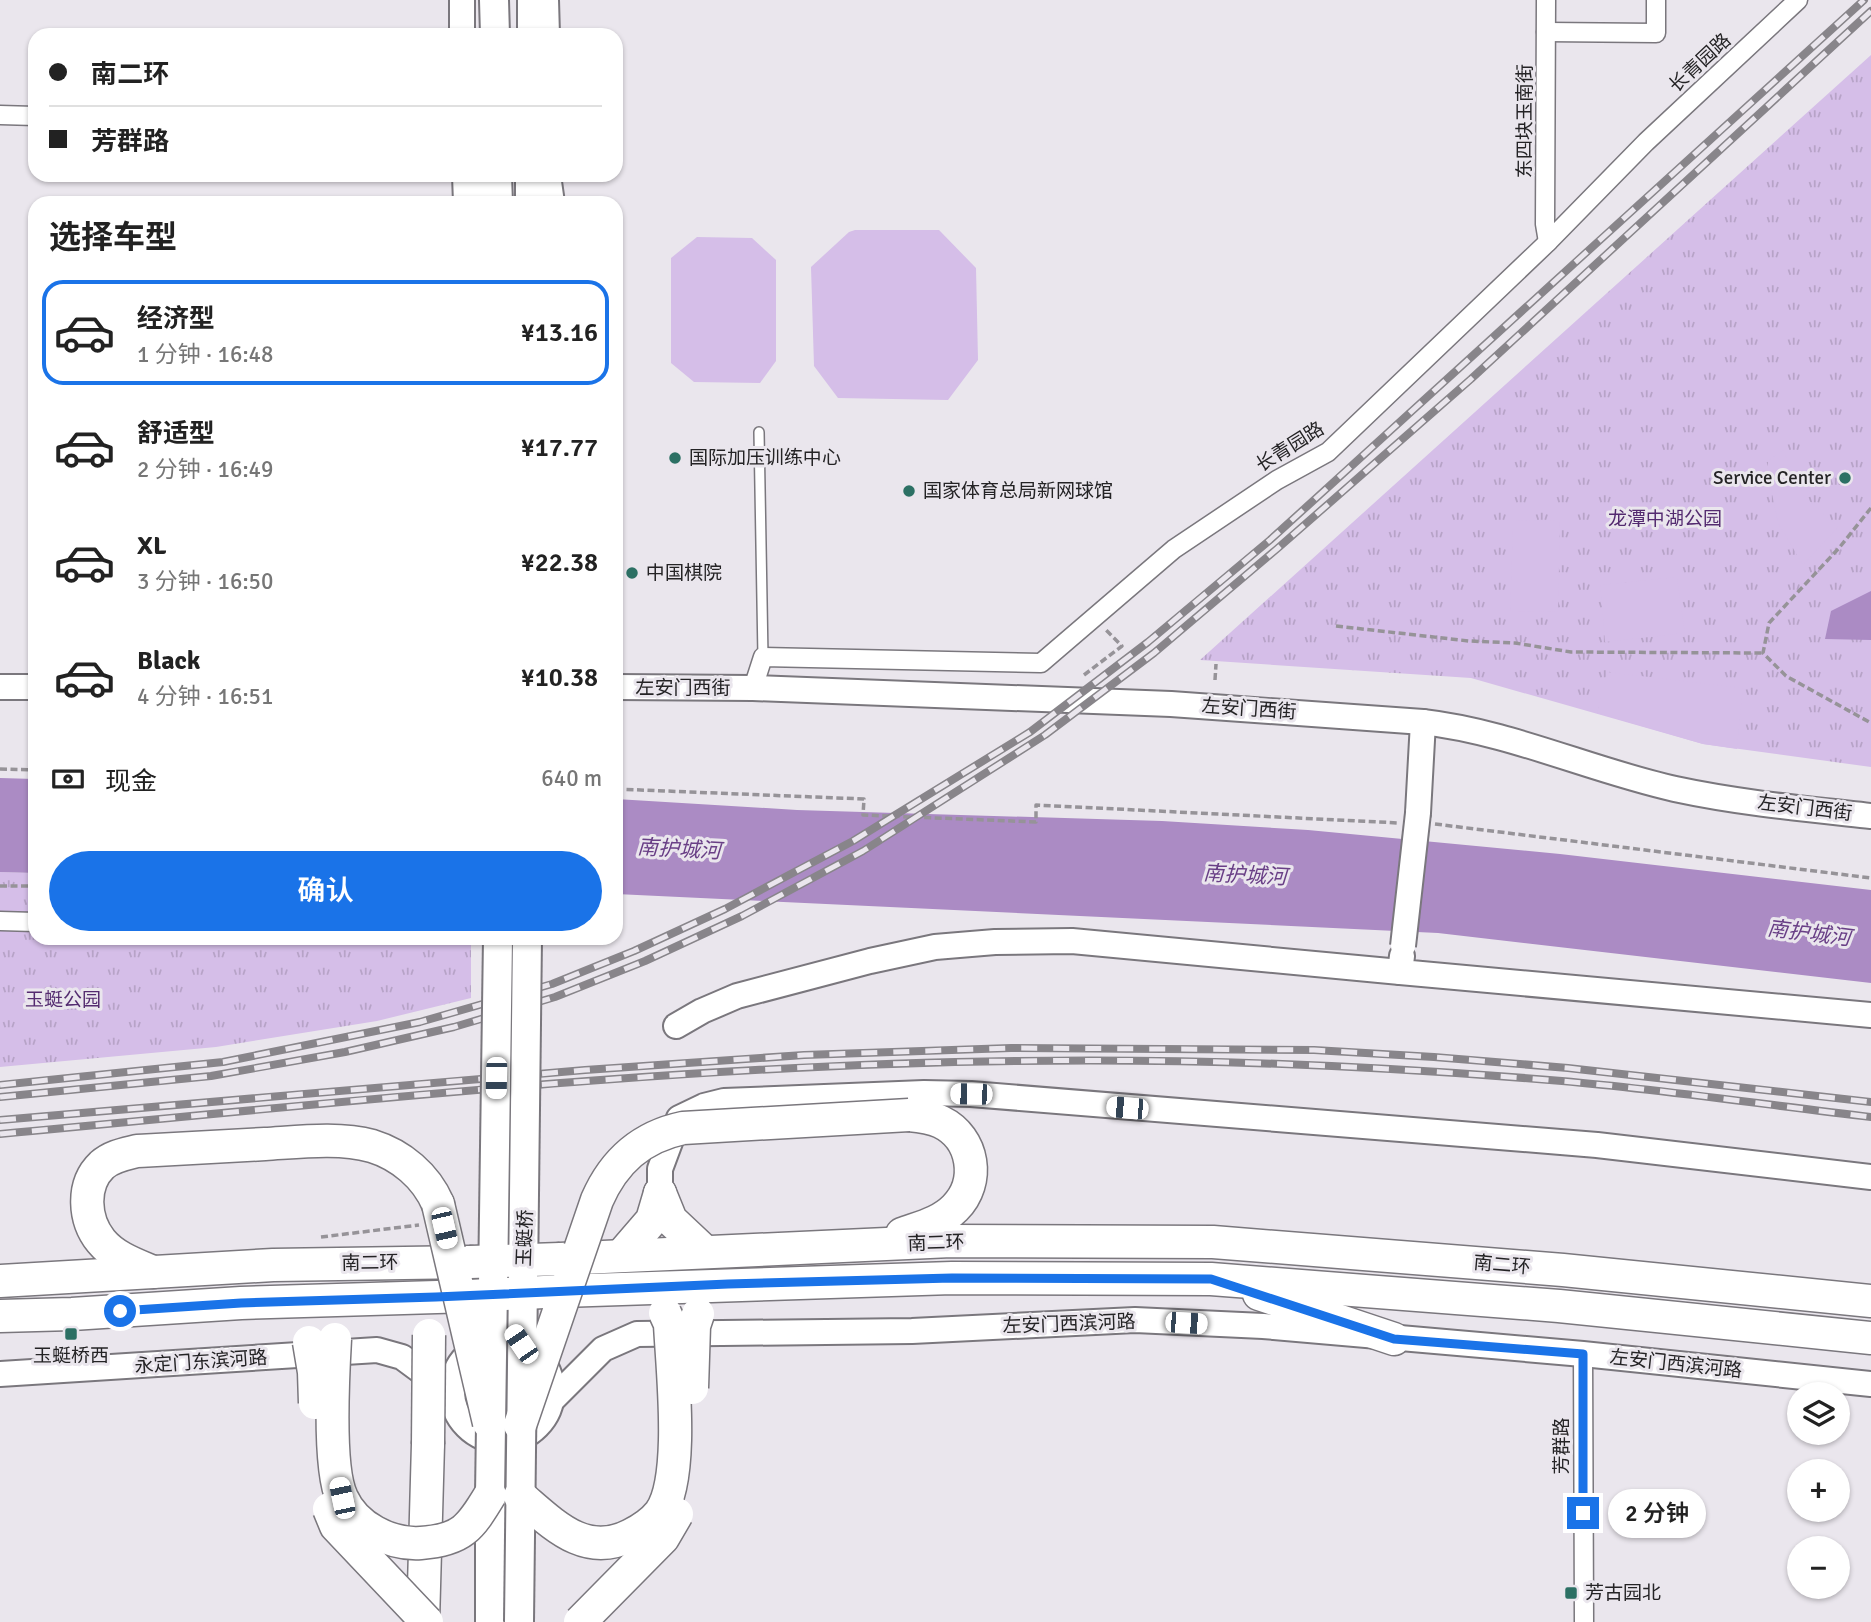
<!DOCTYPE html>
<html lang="zh">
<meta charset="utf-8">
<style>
body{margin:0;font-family:Signika,"Noto Sans SC",sans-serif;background:#f6f6f6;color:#222;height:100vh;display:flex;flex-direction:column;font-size:26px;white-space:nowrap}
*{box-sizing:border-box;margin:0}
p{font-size:23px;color:#767676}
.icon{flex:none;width:38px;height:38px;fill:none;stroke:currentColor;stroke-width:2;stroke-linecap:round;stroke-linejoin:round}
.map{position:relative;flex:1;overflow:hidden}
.sheet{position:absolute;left:28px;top:196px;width:595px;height:749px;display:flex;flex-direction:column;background:#fff;border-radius:21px;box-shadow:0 2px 5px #0004}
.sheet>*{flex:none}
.hud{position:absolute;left:28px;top:28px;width:595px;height:154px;border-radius:21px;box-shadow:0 2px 5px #0004;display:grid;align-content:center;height:154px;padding:0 21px;background:#fff}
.tools{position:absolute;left:1787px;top:1382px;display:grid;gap:14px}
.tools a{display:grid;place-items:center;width:63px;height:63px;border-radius:50%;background:#fff;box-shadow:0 2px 5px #0004;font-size:35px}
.end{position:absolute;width:32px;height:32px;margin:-16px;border:9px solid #1a73e8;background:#fff;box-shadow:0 0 0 4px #fff}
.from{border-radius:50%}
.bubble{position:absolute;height:49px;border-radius:24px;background:#fff;box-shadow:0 2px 5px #0004;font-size:23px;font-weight:600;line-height:49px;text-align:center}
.car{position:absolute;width:21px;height:42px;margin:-21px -10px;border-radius:9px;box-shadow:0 0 5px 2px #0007;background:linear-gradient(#fff 24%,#345 0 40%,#fff 0 76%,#345 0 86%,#fff 0)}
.hud b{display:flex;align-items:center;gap:24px;height:66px;font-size:26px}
.hud b+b{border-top:2px solid #e0e0e0}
.hud i{width:18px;height:18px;background:#222}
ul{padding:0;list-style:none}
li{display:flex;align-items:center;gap:21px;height:105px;margin:0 14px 10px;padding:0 7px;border:4px solid transparent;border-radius:21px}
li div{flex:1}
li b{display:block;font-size:26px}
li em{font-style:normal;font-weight:600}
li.selected{border-color:#1a73e8}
li>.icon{width:63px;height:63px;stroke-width:1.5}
h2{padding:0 21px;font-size:32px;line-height:84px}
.pay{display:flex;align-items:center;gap:18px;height:77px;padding:0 21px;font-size:26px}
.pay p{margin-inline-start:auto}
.button{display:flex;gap:14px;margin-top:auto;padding:14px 21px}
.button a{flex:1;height:80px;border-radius:42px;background:#1a73e8;color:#fff;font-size:28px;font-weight:600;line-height:80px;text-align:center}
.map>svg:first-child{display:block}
.park{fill:url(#park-tufts)}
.pitch{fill:#d5bee8}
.water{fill:#ab8bc4}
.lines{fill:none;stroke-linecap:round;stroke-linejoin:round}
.lane-casing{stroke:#7a777d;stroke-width:12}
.street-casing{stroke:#7a777d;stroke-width:21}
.secondary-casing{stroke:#7a777d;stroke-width:28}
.primary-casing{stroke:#7a777d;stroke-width:32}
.highway-casing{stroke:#7a777d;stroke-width:35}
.path{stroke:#969398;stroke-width:3.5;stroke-dasharray:7 3.5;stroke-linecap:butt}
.lane{stroke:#fff;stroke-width:9}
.street{stroke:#fff;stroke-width:18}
.secondary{stroke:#fff;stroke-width:24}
.primary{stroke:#fff;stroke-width:28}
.highway{stroke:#fff;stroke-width:32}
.rail-casing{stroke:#88858a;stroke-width:8}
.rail{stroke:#eae6ed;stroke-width:5;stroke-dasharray:16;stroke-linecap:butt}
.secondary-bridge-casing{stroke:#7a777d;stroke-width:28;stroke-linecap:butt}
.primary-bridge-casing{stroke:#7a777d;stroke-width:32;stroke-linecap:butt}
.highway-bridge-casing{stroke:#7a777d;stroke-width:35;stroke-linecap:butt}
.secondary-bridge{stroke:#fff;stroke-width:24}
.primary-bridge{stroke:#fff;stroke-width:28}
.highway-bridge{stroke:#fff;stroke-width:32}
.route{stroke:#1a73e8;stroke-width:9}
.poi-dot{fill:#2c7064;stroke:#eae6ed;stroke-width:2.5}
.labels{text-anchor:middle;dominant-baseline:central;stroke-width:6;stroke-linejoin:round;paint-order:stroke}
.street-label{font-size:19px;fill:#242325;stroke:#eae6ed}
.poi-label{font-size:19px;fill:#242325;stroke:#eae6ed;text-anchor:start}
.park-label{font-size:19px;fill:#542b70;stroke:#eae6ed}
.water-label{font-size:21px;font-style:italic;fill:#693f86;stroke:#eae6ed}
</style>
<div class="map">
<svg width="1871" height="1622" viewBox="0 0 1871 1622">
<defs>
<pattern id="park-tufts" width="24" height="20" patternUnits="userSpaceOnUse" patternTransform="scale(1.75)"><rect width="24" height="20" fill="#d5bee8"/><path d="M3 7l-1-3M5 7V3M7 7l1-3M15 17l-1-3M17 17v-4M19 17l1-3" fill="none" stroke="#b7a3c7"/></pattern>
</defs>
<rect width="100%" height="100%" fill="#eae6ed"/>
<g class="park">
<path d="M1871,55V767L1703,744L1471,678L1200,660Z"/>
<path d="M0,872L35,873V938H471V998L377,1021L216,1047L0,1067Z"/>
</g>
<g class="pitch">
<path d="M855,230H939L976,268L978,360L948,400L838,398L814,366L811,267L849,232Z"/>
<path d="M697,237L752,238L776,260V361L760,383L694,382L671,363V258Z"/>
<path d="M1783,450L1804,496L1838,527L1803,565L1778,523L1768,474V461Z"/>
<path d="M1513,520L1560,521L1558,612L1510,611Z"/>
<path d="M1677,577L1685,633L1605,642L1600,585Z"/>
<path d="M1607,672L1743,688L1737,749L1703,744L1597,713Z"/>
</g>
<g class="water">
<path d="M1871,591V640L1825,639L1831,611Z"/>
<path d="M0,778L35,779V873L0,872Z"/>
<path d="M616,799L797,810L1162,821L1308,830L1560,854L1871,890V983L1438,933L616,894Z"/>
</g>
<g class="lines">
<g class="lane-casing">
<path id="lane" d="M759,432L763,657"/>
</g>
<g class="street-casing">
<g id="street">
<path d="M1546,0L1545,224L1548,242"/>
<path d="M1546,32L1656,33V0"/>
<path d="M0,115L35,116"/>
<path d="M753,688L763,657L1041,663L1174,549L1277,480L1328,452L1548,242L1646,142L1798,0"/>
<path d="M0,921L35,922"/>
<path d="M1583,1354L1584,1622"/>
</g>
</g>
<g class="secondary-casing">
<g id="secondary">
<path d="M462,0V35"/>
<path d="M546,0L547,35"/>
<path d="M465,175L466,203"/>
<path d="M548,175L552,203"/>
<path d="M480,203L485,175"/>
<path d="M0,687H35"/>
<path d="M616,687L753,688L1171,704L1423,722C1510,732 1590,770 1675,789C1740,803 1806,809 1871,816"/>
<path d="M1418,813L1423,722"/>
<path d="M1402,956L1400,972L1871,1015"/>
<path d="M676,1026L702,1011L737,996L870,961L935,947L995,942L1072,941L1400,972"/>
<path d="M509,1110L508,1325L521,1344"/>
<path d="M660,1193V1169L679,1118L704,1106L724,1101L924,1093L971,1094L1597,1145L1871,1177"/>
<circle cx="502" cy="1391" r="50"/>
<path d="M0,1374L377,1350L402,1357L452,1394"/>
<path d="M552,1400L603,1349L637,1334L912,1331L1135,1320L1263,1326L1583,1354L1871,1384"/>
<path d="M503,1562L506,1455L521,1438"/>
</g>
</g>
<g class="primary-casing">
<g id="primary">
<path d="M494,0L495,35"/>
<path d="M532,35V0"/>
<path d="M497,175L498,203"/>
<path d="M530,203V175"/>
<path d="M490,1495V1622"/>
</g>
</g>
<g class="highway-casing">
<g id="highway">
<path d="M660,1193L671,1220L704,1251"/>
<path d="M902,1234C921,1227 940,1223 955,1208C981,1182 974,1138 941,1122C931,1117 920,1116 909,1115"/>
<path d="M621,1256L652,1220L660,1193"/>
<path d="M560,1259L951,1241L1213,1242L1563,1270L1871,1301"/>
<path d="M153,1272C134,1264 114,1257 101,1241C84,1220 81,1185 102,1165C112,1156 125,1154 137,1151C180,1149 223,1146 265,1144C299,1142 339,1137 372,1146C401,1155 426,1176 438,1204"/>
<path d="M0,1281L273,1265L470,1262"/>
<path d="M562,1291L952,1278L1211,1279L1559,1306L1871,1338"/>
<path d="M1259,1294L1394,1339"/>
<path d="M0,1316L72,1314L241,1303L470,1296"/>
<path d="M423,1622L428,1444"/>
</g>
</g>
<g class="path">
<path d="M1871,508L1839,548L1769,623L1763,653L1786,676L1871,723"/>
<path d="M1336,626L1469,641L1515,643L1571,652L1763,653"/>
<path d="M1084,675L1122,646L1105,629"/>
<path d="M1215,680L1216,664"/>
<path d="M0,769L35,770"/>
<path d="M616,789L864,799L863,815L1036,822V805L1399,823"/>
<path d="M1435,824L1871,878"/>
<path d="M0,886H35"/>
<path d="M321,1237L419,1225"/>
</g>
<use href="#lane" class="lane"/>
<use href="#street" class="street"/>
<use href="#secondary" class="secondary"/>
<use href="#primary" class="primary"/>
<use href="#highway" class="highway"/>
<g class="rail-casing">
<g id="rail">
<path d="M0,1085L223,1062L420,1022L552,984L634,951L725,909L853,841L1030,732L1148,642L1270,540L1864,0"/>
<path d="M0,1097L211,1076L345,1052L454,1027L555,997L645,961L742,916L863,851L1045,735L1154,653L1278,548L1471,379L1871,11"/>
<path d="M0,1120L585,1070L804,1055L1011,1048L1314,1050L1434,1057L1568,1068L1871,1102"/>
<path d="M0,1134C338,1103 676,1065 1015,1061C1198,1058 1380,1066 1562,1081C1665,1090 1768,1105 1871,1117"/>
</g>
</g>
<use href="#rail" class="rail"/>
<g class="secondary-bridge-casing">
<path id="secondary-bridge" d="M1403,946L1418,813"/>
</g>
<g class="primary-bridge-casing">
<g id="primary-bridge">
<path d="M490,1495L498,938"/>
<path d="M519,1622L527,938"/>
</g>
</g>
<g class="highway-bridge-casing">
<g id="highway-bridge">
<path d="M438,1204L489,1423"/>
<path d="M470,1262L560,1259"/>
<path d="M470,1296L562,1291"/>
<path d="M335,1339C333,1374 328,1469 342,1498C355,1527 390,1545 421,1543C462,1540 470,1528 490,1495"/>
<path d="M309,1342L314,1372L315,1403"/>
<path d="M692,1388L694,1326L698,1314"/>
<path d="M520,1425L597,1200C614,1161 641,1137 683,1128L909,1115"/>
<path d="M428,1444L429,1335"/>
<path d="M520,1496C553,1524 585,1559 631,1535C643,1529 652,1523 660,1513C685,1478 672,1368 670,1324L665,1313"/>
<path d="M329,1509L336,1526L427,1622"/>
<path d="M580,1622L663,1538L677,1514"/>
</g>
</g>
<use href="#secondary-bridge" class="secondary-bridge"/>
<use href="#primary-bridge" class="primary-bridge"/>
<use href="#highway-bridge" class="highway-bridge"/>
</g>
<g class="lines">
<path class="route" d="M120,1311L241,1303L436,1297L728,1284L952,1278L1211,1279L1394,1339L1583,1354V1513"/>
</g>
<g class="poi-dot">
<circle cx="675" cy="458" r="7"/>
<circle cx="1845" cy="478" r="7"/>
<circle cx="909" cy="491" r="7"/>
<circle cx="632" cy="573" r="7"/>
<rect x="64" y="1327" width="14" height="14" rx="3.5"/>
<rect x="1564" y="1586" width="14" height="14" rx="3.5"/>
</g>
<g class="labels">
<g class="street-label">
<text transform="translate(1700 63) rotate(-43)">长青园路</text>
<text transform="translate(1525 121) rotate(-90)">东四块玉南街</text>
<text transform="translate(1290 447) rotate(-32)">长青园路</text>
<text x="683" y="688">左安门西街</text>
<text transform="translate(1249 709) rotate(4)">左安门西街</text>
<text transform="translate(1805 808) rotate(7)">左安门西街</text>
<text transform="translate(525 1238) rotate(-88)">玉蜓桥</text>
<text transform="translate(936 1243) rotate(-2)">南二环</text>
<text transform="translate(370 1263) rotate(-1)">南二环</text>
<text transform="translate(1502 1265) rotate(5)">南二环</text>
<text transform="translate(1069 1324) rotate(-2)">左安门西滨河路</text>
<text transform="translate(201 1362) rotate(-4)">永定门东滨河路</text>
<text transform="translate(1676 1364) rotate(6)">左安门西滨河路</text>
<text transform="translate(1562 1446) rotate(-90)">芳群路</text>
</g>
<g class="poi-label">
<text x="689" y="458">国际加压训练中心</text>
<text x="1831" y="478" text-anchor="end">Service Center</text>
<text x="923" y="491">国家体育总局新网球馆</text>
<text x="646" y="573">中国棋院</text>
<text x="71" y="1356" text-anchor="middle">玉蜓桥西</text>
<text x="1585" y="1593">芳古园北</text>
</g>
<g class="park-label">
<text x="1665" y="519">龙潭中湖公园</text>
<text x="63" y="1000">玉蜓公园</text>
</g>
<g class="water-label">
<text transform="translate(679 849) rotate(3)">南护城河</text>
<text transform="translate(1245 875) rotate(3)">南护城河</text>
<text transform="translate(1809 933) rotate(7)">南护城河</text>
</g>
</g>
</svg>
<div class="tools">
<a><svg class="icon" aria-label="layers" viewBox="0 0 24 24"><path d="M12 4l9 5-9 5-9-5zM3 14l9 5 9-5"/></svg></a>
<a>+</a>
<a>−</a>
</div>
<i class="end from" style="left:120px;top:1311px"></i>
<i class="end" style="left:1583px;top:1513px"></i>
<div class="bubble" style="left:1608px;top:1489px;width:98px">2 分钟</div>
<i class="car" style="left:496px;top:1078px;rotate:181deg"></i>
<i class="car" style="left:971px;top:1094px;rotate:271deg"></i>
<i class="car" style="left:1127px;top:1108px;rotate:275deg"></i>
<i class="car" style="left:444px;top:1228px;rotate:167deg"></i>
<i class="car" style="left:1186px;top:1323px;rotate:93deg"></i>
<i class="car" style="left:521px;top:1344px;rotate:326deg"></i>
<i class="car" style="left:342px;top:1498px;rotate:348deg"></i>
<div class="hud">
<b><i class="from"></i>南二环</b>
<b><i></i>芳群路</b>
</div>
<section class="sheet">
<h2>选择车型</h2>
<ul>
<li class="selected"><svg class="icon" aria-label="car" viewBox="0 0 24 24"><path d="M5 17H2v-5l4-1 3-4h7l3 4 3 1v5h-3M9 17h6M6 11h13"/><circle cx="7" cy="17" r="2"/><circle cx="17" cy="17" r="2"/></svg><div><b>经济型</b><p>1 分钟 · 16:48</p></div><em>¥13.16</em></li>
<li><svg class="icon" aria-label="car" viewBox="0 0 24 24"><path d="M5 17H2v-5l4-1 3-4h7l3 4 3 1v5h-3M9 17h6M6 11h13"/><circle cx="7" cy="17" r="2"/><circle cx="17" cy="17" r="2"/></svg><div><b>舒适型</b><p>2 分钟 · 16:49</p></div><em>¥17.77</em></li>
<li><svg class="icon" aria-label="car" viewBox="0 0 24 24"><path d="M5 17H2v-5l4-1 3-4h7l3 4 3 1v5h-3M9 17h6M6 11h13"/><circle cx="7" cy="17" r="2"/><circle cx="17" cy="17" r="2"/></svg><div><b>XL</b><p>3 分钟 · 16:50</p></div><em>¥22.38</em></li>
<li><svg class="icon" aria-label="car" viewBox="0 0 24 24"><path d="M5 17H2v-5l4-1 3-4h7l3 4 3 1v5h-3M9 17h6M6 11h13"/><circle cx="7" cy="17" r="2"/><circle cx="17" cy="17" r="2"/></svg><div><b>Black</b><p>4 分钟 · 16:51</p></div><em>¥10.38</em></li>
</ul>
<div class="pay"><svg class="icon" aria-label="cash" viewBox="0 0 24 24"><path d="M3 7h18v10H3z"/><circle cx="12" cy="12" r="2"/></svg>现金<p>640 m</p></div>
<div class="button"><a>确认</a></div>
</section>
</div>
